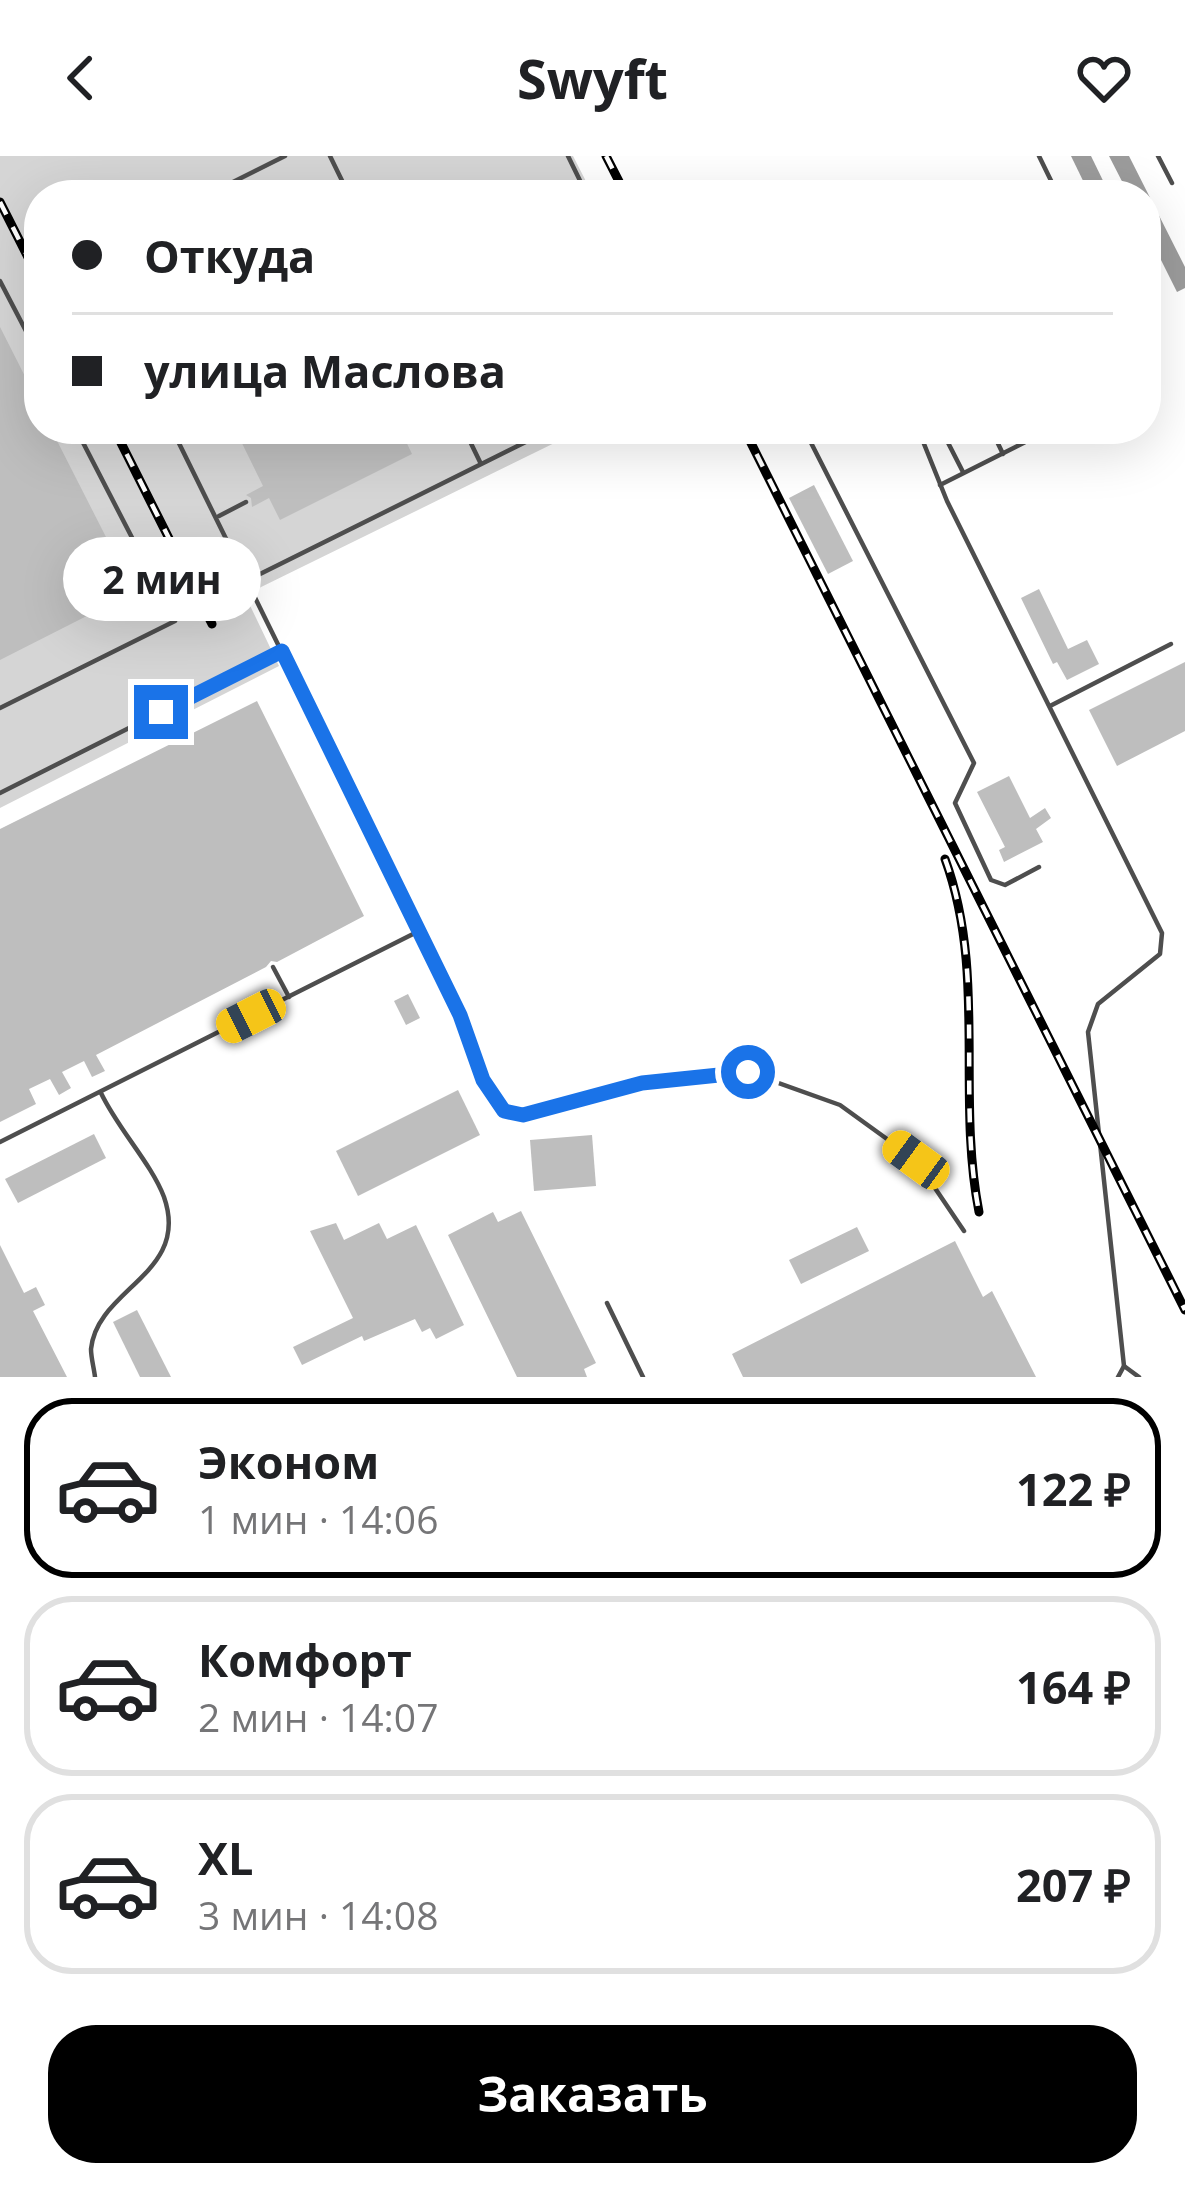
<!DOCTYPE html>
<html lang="ru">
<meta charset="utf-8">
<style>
body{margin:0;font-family:"Open Sans",sans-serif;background:#f2f2f2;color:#202124;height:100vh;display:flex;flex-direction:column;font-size:45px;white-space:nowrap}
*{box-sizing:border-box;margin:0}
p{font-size:39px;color:#757577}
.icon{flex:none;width:66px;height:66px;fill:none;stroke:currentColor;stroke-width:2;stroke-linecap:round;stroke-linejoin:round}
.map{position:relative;height:1221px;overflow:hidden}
.details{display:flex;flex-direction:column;background:#fff;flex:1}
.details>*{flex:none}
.hud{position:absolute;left:24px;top:24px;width:1137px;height:264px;border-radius:48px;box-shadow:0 12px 48px #0002;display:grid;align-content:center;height:264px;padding:0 48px;background:#fff}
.end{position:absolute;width:54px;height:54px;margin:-27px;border:15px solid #1a73e8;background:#fff;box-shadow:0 0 0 6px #fff}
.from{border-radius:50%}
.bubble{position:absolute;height:84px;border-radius:42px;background:#fff;box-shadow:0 12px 48px #0002;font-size:39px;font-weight:700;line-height:84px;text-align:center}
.car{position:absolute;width:36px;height:72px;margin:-36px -18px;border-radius:15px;box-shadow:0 0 9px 3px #0007;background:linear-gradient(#f5c518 24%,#345 0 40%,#f5c518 0 76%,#345 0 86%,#f5c518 0)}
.hud b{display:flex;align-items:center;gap:42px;height:114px;font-size:45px}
.hud b+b{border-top:3px solid #e0e0e0}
.hud i{width:30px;height:30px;background:#202124}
ul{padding:21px 0 0;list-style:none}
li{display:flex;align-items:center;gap:36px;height:180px;margin:0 24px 18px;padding:0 24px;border:6px solid #e0e0e0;border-radius:48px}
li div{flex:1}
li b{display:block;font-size:45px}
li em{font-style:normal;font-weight:700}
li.selected{border-color:#000}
li>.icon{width:108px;height:108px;stroke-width:1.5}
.cta{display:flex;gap:24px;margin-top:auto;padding:24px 48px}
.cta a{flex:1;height:138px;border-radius:48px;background:#000;color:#fff;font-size:48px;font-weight:700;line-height:138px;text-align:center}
header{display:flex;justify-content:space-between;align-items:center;height:156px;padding:0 48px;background:#fff;font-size:54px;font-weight:700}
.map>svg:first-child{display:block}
.green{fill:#d5d5d5}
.water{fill:#9c9c9c}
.building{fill:#bebebe}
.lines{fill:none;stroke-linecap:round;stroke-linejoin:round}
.service{stroke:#4e4e4e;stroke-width:4.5}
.rail-casing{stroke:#000;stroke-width:9}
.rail{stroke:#fff;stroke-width:4.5;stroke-dasharray:14;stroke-linecap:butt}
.route{stroke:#1a73e8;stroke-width:15}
</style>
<header><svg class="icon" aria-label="back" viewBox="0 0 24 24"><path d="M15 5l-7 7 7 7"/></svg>Swyft<svg class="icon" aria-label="heart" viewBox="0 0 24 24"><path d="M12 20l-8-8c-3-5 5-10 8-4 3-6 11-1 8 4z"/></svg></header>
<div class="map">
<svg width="1185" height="1221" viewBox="0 0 1185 1221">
<rect width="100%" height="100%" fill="#fff"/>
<path class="green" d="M0,0H573L593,39H39V273H583L245,439L279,510L0,652Z"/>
<g class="water">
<path d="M1071,0H1091L1110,39H1090Z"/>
<path d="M1109,0H1129L1185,111V132L1177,136L1146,74V39H1129Z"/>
</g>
<g class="building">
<path d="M0,171L39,248V273H51L134,436L0,504Z"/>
<path d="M235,273H400L412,298L280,364L269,342L252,351L251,342L246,339L263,330Z"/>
<path d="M814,329L853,405L828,418L789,342Z"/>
<path d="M1039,433L1068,493L1087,484L1099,508L1067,524L1057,506L1053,508L1021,442Z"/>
<path d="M1185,506V575L1117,610L1089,554Z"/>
<path d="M257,545L364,760L277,806L271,805L266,811L96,899L105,915L92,921L84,905L62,916L71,932L59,939L50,923L29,933L36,948L0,966V673Z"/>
<path d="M1009,620L1030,662L1045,652L1051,662L1036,673L1043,686L1004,706L999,694L1005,691L977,636Z"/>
<path d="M408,838L420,862L406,869L394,845Z"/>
<path d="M458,934L480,979L358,1040L336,995Z"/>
<path d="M94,978L106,1002L18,1047L5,1023Z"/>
<path d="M592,979L596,1030L534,1035L530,984Z"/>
<path d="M521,1055L596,1207L584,1213L587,1221H517L448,1079L493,1056L498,1066Z"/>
<path d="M336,1067L344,1084L379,1067L387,1083L416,1069L464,1169L436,1183L430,1172L422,1176L415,1163L364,1185L362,1180L302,1209L293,1191L353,1162L310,1075Z"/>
<path d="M857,1071L869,1095L801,1128L789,1104Z"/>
<path d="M955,1085L983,1141L992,1135L1036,1221H743L732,1198Z"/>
<path d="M0,1089L24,1137L36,1131L45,1149L33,1155L67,1221H0Z"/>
<path d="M137,1154L171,1221H140L113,1166Z"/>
</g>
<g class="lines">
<g class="service">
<path d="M330,0L349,39"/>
<path d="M568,0L587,39"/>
<path d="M1039,0L1058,39"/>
<path d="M1158,0L1172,27"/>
<path d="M207,39L285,0"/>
<path d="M0,125L39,200"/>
<path d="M1146,217L1149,223L1146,225"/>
<path d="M464,273L480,306"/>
<path d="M804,273L974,607L955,647L991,724L1005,729L1039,711"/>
<path d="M918,273L947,345L1162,777L1160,798L1098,848L1088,876L1124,1210L1118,1221"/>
<path d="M941,273L963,316"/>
<path d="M991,273L1003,298"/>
<path d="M940,329L1051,273"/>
<path d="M219,360L246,346"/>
<path d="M248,424L552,273"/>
<path d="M1050,550L1171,488"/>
<path d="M0,552L175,465L76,273"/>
<path d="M0,637L282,495"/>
<path d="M419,775L460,859L483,924L504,955L523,959L642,927L748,916L840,949L916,1004L964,1075"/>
<path d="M273,811L289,841"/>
<path d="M0,986L419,775L172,273"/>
<path d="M607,1147L643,1221"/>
<path d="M1124,1210L1139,1221"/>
<path d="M95,1221C94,1212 91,1202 91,1193C97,1132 191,1118 164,1041C151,1007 118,973 101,937"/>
</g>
<g class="rail-casing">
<g id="rail">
<path d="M606,0L626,39"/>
<path d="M0,46L39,123"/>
<path d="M114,273L212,468"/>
<path d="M744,273L1185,1154"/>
<path d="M945,703C987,818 956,938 979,1056"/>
</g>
</g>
<use href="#rail" class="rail"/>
</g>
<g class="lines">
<path class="route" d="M161,556L282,495L460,859L483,924L504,955L523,959L642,927L748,916"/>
</g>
</svg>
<i class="end from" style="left:748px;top:916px"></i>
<i class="end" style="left:161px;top:556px"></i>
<div class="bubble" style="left:63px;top:381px;width:198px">2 мин</div>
<i class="car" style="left:251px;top:860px;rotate:243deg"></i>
<i class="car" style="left:916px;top:1004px;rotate:306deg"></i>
<div class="hud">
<b><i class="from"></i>Откуда</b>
<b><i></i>улица Маслова</b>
</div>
</div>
<section class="details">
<ul>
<li class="selected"><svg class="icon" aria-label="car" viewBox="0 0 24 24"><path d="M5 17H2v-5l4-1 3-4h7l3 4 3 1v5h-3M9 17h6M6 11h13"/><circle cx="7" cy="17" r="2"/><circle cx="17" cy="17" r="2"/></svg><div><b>Эконом</b><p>1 мин · 14:06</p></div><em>122 ₽</em></li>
<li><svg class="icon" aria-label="car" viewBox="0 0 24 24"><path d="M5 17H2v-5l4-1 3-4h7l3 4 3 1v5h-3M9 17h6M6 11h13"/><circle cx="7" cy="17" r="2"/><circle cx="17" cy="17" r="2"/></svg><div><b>Комфорт</b><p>2 мин · 14:07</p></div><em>164 ₽</em></li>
<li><svg class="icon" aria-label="car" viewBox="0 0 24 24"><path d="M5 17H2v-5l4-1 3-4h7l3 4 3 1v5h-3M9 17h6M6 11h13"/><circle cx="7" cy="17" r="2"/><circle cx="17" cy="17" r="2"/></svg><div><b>XL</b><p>3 мин · 14:08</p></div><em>207 ₽</em></li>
</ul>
<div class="cta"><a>Заказать</a></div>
</section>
